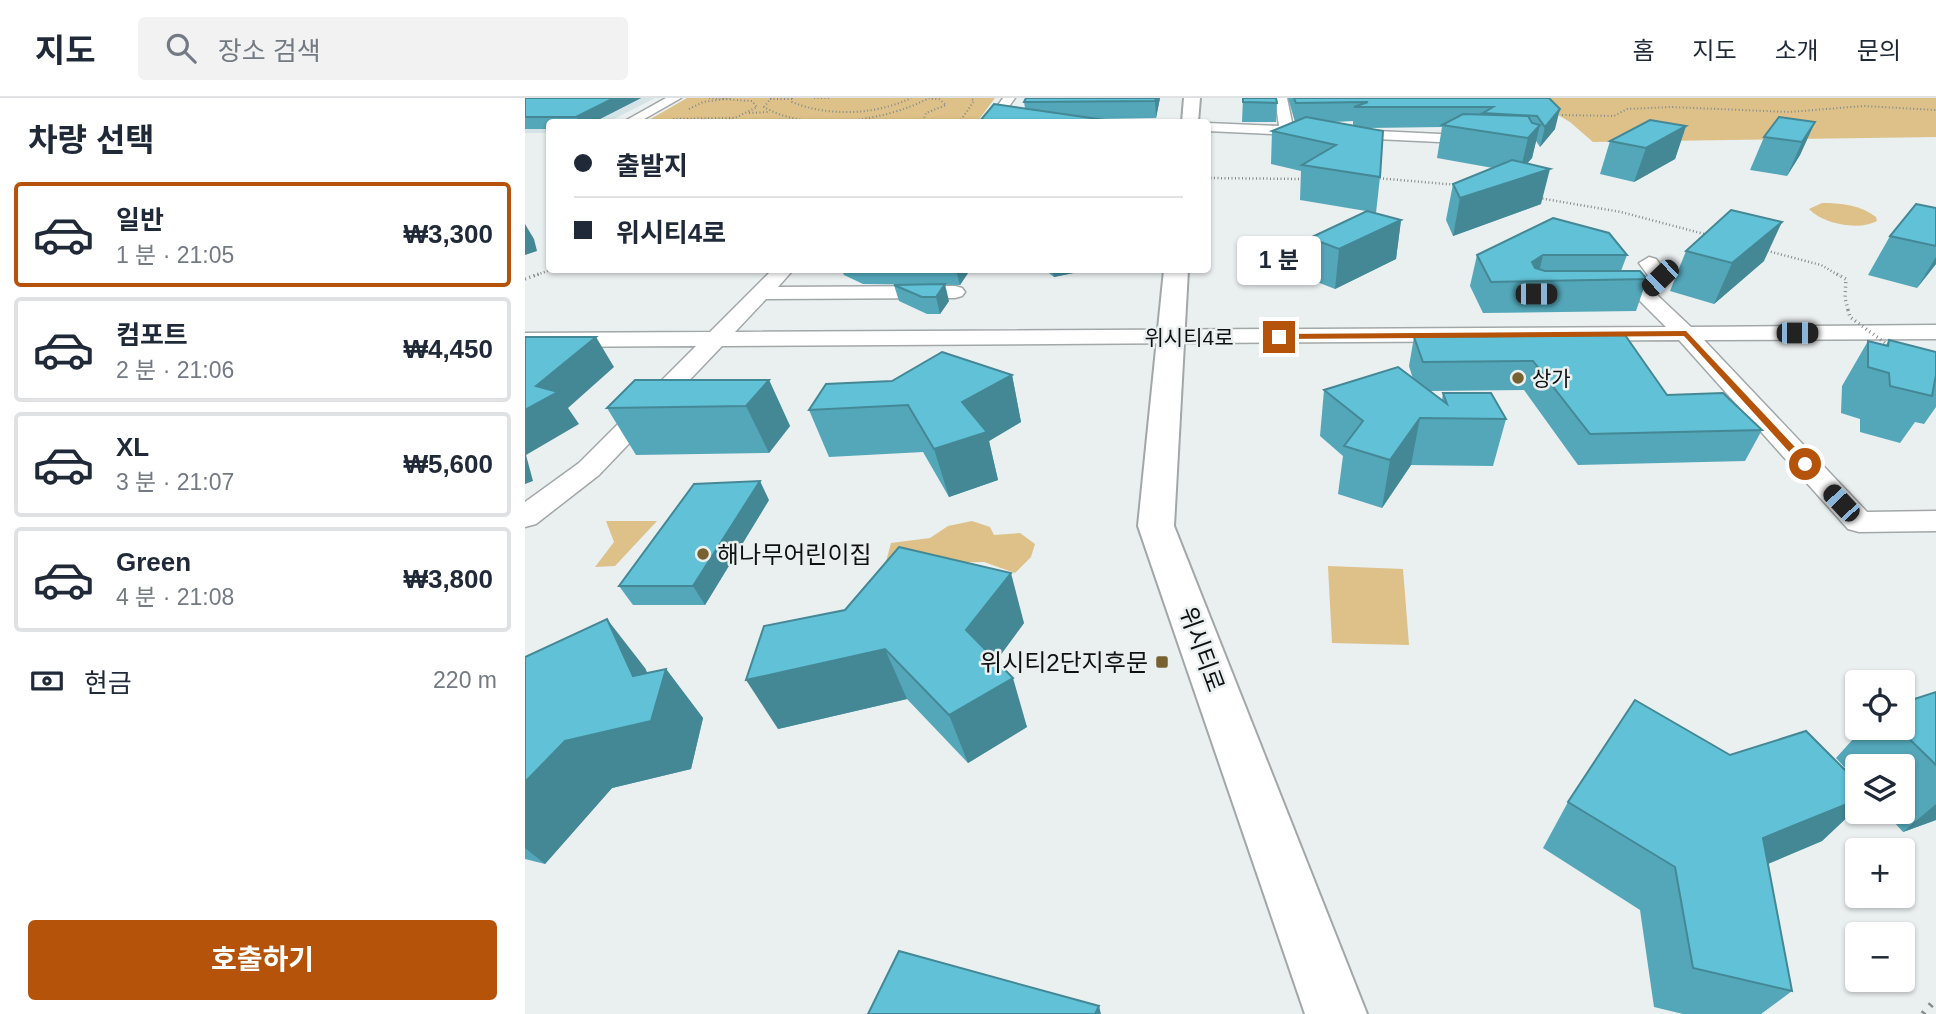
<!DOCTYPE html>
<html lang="ko">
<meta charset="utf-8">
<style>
body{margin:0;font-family:Arial,"Noto Sans KR",sans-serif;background:#f2f2f3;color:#1f2937;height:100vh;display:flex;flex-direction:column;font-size:26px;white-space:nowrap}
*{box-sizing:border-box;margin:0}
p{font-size:23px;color:#747a83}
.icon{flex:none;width:38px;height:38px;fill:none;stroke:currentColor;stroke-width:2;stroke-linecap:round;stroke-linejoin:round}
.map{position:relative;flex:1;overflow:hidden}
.sheet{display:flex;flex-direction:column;background:#fff;width:525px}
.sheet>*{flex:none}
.guide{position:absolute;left:21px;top:21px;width:665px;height:154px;border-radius:7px;box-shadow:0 2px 5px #0004;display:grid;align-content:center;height:154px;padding:0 28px;background:#fff}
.tools{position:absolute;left:1320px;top:572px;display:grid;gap:14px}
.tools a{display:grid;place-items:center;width:70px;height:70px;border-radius:7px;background:#fff;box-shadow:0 2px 5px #0004;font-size:35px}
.end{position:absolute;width:32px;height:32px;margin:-16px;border:9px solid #b45309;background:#fff;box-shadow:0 0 0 4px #fff}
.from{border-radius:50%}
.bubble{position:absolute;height:49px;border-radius:7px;background:#fff;box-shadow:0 2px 5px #0004;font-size:23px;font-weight:700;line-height:49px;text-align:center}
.car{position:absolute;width:21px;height:42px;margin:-21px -10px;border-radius:9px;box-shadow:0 0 5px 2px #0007;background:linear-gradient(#222 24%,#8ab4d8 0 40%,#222 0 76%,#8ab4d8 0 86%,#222 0)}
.guide b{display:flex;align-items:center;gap:24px;height:66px;font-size:26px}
.guide b+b{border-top:2px solid #e0e1e3}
.guide i{width:18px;height:18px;background:#1f2937}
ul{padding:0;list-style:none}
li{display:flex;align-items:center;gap:21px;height:105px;margin:0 14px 10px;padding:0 14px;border:4px solid #e0e1e3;border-radius:7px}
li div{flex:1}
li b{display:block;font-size:26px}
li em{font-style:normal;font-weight:700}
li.active{border-color:#b45309}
li>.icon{width:63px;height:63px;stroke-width:1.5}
h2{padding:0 28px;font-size:32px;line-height:84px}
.pay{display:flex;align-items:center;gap:18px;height:77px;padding:0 28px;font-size:26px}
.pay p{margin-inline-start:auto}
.primary-button{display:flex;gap:14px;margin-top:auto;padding:14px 28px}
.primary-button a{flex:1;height:80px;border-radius:7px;background:#b45309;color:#fff;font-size:28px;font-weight:700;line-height:80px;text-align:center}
header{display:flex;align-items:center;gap:42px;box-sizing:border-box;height:98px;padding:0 35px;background:#fff;border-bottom:2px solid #e0e1e3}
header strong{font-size:33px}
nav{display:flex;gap:38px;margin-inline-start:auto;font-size:24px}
.search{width:490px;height:63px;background:#f2f2f3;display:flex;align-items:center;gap:18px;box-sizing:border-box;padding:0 24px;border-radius:7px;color:#747a83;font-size:26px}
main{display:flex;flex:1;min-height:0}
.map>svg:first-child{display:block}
.built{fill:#d5e2e6}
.green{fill:#ddc188}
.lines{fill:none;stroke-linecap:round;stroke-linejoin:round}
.minor-casing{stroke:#a2a7a8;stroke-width:3}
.major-casing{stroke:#a2a7a8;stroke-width:4}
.path-far3{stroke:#868a8b;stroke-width:2;stroke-dasharray:1 2.5;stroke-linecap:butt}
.path-far2{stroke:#868a8b;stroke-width:2.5;stroke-dasharray:1 2.5;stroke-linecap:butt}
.path-far1{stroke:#868a8b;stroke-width:3.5;stroke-dasharray:1 3.5;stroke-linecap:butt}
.path{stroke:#868a8b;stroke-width:6;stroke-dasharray:2.5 8;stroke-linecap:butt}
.minor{fill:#fff;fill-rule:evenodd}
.major{fill:#fff;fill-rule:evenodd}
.path-bridge{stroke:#868a8b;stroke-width:3.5;stroke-dasharray:1 3.5;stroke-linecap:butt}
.wall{fill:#53a7b9;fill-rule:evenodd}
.shaded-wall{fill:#448896}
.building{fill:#61c2d7;stroke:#448896;stroke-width:2}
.route{fill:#b45309}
.poi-dot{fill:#786131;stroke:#eaeff0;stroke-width:2.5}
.labels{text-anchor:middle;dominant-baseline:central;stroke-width:5;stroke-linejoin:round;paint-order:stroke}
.far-street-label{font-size:21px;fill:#101112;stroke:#eaeff0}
.far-poi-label{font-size:21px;fill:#101112;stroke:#eaeff0;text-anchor:start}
.poi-label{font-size:24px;fill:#101112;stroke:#eaeff0;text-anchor:start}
.street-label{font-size:24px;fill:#101112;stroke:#eaeff0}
</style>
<header>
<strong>지도</strong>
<div class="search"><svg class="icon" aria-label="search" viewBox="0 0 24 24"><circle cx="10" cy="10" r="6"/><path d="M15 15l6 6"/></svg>장소 검색</div>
<nav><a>홈</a><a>지도</a><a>소개</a><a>문의</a></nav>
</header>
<main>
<section class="sheet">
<h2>차량 선택</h2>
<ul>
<li class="active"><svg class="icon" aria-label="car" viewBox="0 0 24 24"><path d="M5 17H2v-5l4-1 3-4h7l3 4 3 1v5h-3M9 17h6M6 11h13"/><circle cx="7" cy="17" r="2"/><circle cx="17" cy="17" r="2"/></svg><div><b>일반</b><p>1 분 · 21:05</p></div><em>₩3,300</em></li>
<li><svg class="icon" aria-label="car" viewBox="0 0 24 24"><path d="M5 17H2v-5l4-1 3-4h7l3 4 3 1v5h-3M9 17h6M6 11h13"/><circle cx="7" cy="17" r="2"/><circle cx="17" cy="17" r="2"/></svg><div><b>컴포트</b><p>2 분 · 21:06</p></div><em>₩4,450</em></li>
<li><svg class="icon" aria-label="car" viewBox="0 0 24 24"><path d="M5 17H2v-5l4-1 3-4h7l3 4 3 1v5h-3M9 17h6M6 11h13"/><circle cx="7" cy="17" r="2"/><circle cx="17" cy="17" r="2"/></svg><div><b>XL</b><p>3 분 · 21:07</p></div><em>₩5,600</em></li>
<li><svg class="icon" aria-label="car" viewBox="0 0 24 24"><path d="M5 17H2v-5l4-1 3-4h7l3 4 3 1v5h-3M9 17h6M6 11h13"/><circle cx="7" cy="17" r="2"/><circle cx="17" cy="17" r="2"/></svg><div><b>Green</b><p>4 분 · 21:08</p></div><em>₩3,800</em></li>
</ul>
<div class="pay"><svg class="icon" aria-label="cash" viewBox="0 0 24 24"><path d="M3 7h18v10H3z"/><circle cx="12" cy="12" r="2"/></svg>현금<p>220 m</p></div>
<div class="primary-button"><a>호출하기</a></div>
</section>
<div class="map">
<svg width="1411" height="916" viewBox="0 0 1411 916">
<rect width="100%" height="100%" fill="#eaeff0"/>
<path class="built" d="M0,0H130L83,24H24V35H0Z"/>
<g class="green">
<path d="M162,0H470L452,24L122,23Z"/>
<path d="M1004,0H1411V39L1068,44L1045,24Z"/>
<path d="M1297,105C1315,105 1336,107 1351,119L1352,123C1334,133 1298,126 1284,111Z"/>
<path d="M81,423H132L90,468L70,469L89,444Z"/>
<path d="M447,423L465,429L469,437L495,435L510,446L506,459L490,475L459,464L407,465L359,471L366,445L405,440L423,428Z"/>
<path d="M803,468L878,471L884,547L807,545Z"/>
</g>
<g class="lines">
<g class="minor-casing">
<g id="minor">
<path d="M141,0H156L114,24H98Z"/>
<path d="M478,0H490L473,24H461Z"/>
<path d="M750,0H762L768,29L957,38L964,42L957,46L682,33V25L754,28Z"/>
<path d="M1124,159L1131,161L1145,180L1131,196L1166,229L1411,227V241L1179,242L1342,414L1411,413V433L1334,434L1323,431L1154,242L197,248L74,377L11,426L0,429V404L54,365L171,248L0,249V235L185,234L247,172H268L253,189L430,188L437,190L440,194L437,198L430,200L241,201L210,234L1141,229L1114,202L1067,200L1064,196L1067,192L1114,190L1124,179L1114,165Z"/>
</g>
</g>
<g class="major-casing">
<g id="major">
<path d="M659,0H675L673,24H657Z"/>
<path d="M639,172H663L649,428L842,916H780L613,428Z"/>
</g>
</g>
<g class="path-far3">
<path d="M246,0L239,9C281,35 362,23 404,0"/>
<path d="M267,0V4C303,19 351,17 386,0"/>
<path d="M289,0H305"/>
<path d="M245,1H267"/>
<path d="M164,11L178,4L207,0"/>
<path d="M224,15L243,14"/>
<path d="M1037,17L1089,18L1102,11L1146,9L1264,14L1339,8L1411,12"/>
<path d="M148,21L210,20L232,9L227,3L184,0"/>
<path d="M398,22H449"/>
<path d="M436,22L449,3L446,0"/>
<path d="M398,23L401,15L421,7L414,1H404"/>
</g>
<g class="path-far2">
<path d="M682,80L779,81"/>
<path d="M851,80L933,87"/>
<path d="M1014,100L1096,114L1183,137"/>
<path d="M1239,152L1296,167L1315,178"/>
<path d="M9,178L25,172"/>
</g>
<g class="path-far1">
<path d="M1312,176L1321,181L1320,200L1323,212"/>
<path d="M0,181L14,176"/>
</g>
<path class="path" d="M1398,916L1411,901"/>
<use href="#minor" class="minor"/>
<use href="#major" class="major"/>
<path class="path-bridge" d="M1323,212L1325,219L1367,250"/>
</g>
<g class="wall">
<path d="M0,0H116L69,24H24V31H0Z"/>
<path d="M635,0L631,20L571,21L500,10L499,4Z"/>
<path d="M718,0L752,5L751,24H717Z"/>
<path d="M763,0H1024L1030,31L1015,49L1011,43L1007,60L1002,65L1016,106L928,138L921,122L928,86L968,70L912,60L917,29L843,30L855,79L851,115L844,114L876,122L871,161L810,191L782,180L785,140L841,113L775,102L776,73L746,66L747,33L770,24ZM828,23V27L808,24Z"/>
<path d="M1290,24L1275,57L1262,78L1225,72L1239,39Z"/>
<path d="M1161,28L1150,61L1109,84L1075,76L1085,43Z"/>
<path d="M1411,110V166L1392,190L1343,177L1365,138Z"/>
<path d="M1161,153L1239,163L1189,206L1145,193Z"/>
<path d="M952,157H1102L1096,173L1122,181L1111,213L958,215L945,188Z"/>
<path d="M317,172H445L435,187L338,186L319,177Z"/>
<path d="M520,172H558V173L529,179Z"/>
<path d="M369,187L424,203L415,216H402L374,203Z"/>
<path d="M1100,237L1142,297L1237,332L1220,363L1053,367L999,292L904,293L917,302L918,295L981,321L968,368L886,367L857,410L813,396L818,358L795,338L799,292L888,281L884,268L889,239Z"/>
<path d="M1364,242L1411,254V309L1399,326L1390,324L1375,345L1335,334V321L1316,315L1317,288L1343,243L1361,247Z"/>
<path d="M487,277L496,324L464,343L473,382L424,399L398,354L304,359L284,312Z"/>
<path d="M244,282L265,328L244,355L111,357L82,310Z"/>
<path d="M244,402L180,507H108L94,488Z"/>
<path d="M499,525L471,563L502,629L443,665L382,601L253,631L239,528Z"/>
<path d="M0,559L120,570L122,575L141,571L178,620L166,671L87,690L20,766L0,761Z"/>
<path d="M1411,594V722L1378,734L1360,714H1377V668H1332V683L1311,660L1338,630H1377Z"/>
<path d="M1205,657L1332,684V710L1297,743L1243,766L1267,893L1236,916H1158L1129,909L1115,812L1018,750L1043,704Z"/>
</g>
<g class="shaded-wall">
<path d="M89,0H116L69,24H54L51,19Z"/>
<path d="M631,0H635L631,20L630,3Z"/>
<path d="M1035,11L1030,31L1015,49L1020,29Z"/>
<path d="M1290,24L1275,57L1262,78L1277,44Z"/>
<path d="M1015,27L1007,60L995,74L1003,40Z"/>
<path d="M1161,28L1150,61L1109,84L1121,50Z"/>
<path d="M1025,71L1016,106L928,138L935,100Z"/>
<path d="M876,122L871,161L810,191L814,151Z"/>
<path d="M1257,124L1239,163L1189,206L1207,165Z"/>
<path d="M0,126L9,141L12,153L0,157Z"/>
<path d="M1018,157L1012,183L1007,164Z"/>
<path d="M1411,159V166L1392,190Z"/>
<path d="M431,172H445L435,187Z"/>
<path d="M528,172H558V173L529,179Z"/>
<path d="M420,186L424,203L415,216L411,199Z"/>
<path d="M71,239L89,269L43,310L54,326L1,357L8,383L0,386V312L11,288Z"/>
<path d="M487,277L496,324L464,343L473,382L424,399L409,351L437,304Z"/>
<path d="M244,282L265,328L244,355L221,308Z"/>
<path d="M895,320L886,367L857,410L865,362Z"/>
<path d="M235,383L244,402L180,507L168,488Z"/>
<path d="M486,475L499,525L458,581L441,532Z"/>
<path d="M82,521L120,570L133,597L141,571L178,620L166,671L87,690L20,766L0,750V684L40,643L108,578Z"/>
<path d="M360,551L382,601L253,631L221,582Z"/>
<path d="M488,580L502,629L443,665L424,617Z"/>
<path d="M1332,702V710L1297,743L1197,785L1238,740Z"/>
<path d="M1411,706V722L1378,734Z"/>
<path d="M574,908L576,916H570Z"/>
</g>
<g class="building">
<path d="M0,0H89L51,19H0Z"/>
<path d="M501,0H631L630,3L499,4Z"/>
<path d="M718,0H751L752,5L718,4Z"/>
<path d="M769,0H1024L1035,11L1020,29L1012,18L958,15L968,9H829L843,4L771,5Z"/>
<path d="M469,6L594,24H454Z"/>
<path d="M938,16L1003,18L1007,25L1015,27L1003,40L917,27Z"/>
<path d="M781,19L858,33L855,79L777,67L811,47L747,33Z"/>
<path d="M1254,19L1290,24L1277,44L1239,39Z"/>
<path d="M1125,22L1161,28L1121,50L1085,43Z"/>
<path d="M987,62L1025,71L935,100L928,86Z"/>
<path d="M1391,106L1411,110V148L1365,138Z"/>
<path d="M1206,112L1257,124L1207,165L1161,153Z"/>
<path d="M842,113L876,122L814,151L785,140Z"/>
<path d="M1028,120L1084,135L1102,157H1018L1007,164L1010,170L1020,173H1115L1122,181L966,184L952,157Z"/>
<path d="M420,186L411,199H397L369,187Z"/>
<path d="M1100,237L1142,297L1198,295L1237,332L1065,336L1008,263L898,264L889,239Z"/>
<path d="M0,239H71L11,288L33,294L0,312Z"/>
<path d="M1364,242L1411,254V277L1407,298L1365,288L1364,275L1343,269V243L1363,248Z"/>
<path d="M417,254L487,277L437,304L462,334L409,351L383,307L284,312L301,286L367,283Z"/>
<path d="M873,269L922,306L918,295H966L981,321L895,320L865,362L819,348L838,323L799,292Z"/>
<path d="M110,282H244L221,308L82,310Z"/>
<path d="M235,383L168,488H94L169,386Z"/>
<path d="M374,449L486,475L441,532L488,580L424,617L360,551L221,582L239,528L320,512Z"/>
<path d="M82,521L108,578L141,571L126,623L40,643L0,684V559Z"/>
<path d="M1411,594V667L1373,630H1377V605Z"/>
<path d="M1110,602L1205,657L1281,633L1332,684V702L1238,740L1267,893L1168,870L1150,769L1043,704Z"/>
<path d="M374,853L574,908L570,916H343Z"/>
</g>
<path class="route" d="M1161,233L1284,364V368H1277L1159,238L754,241L750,239L754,236Z"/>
<g class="poi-dot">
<circle cx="993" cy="280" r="7"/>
<circle cx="178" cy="456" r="7"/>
<rect x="630" y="557" width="14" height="14" rx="3.5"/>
</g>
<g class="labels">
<g class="far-street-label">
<text x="664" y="239">위시티4로</text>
</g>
<g class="far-poi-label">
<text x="1007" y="280">상가</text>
</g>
<g class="poi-label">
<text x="192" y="456">해나무어린이집</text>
<text x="623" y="564" text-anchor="end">위시티2단지후문</text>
</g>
<g class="street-label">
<text transform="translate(677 551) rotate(70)">위시티로</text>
</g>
</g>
</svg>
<div class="tools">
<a><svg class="icon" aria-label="locate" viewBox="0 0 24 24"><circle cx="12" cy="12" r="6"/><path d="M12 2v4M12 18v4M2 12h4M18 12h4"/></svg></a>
<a><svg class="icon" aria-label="layers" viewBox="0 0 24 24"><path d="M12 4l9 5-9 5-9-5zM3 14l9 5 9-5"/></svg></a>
<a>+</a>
<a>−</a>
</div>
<i class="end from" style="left:1280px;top:366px"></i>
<i class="end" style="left:754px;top:239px"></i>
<div class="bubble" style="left:712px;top:138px;width:84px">1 분</div>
<i class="car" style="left:1135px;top:180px;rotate:226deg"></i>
<i class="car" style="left:1011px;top:196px;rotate:90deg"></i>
<i class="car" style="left:1272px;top:235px;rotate:90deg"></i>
<i class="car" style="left:1316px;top:405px;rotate:317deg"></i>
<div class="guide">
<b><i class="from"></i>출발지</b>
<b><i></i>위시티4로</b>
</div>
</div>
</main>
